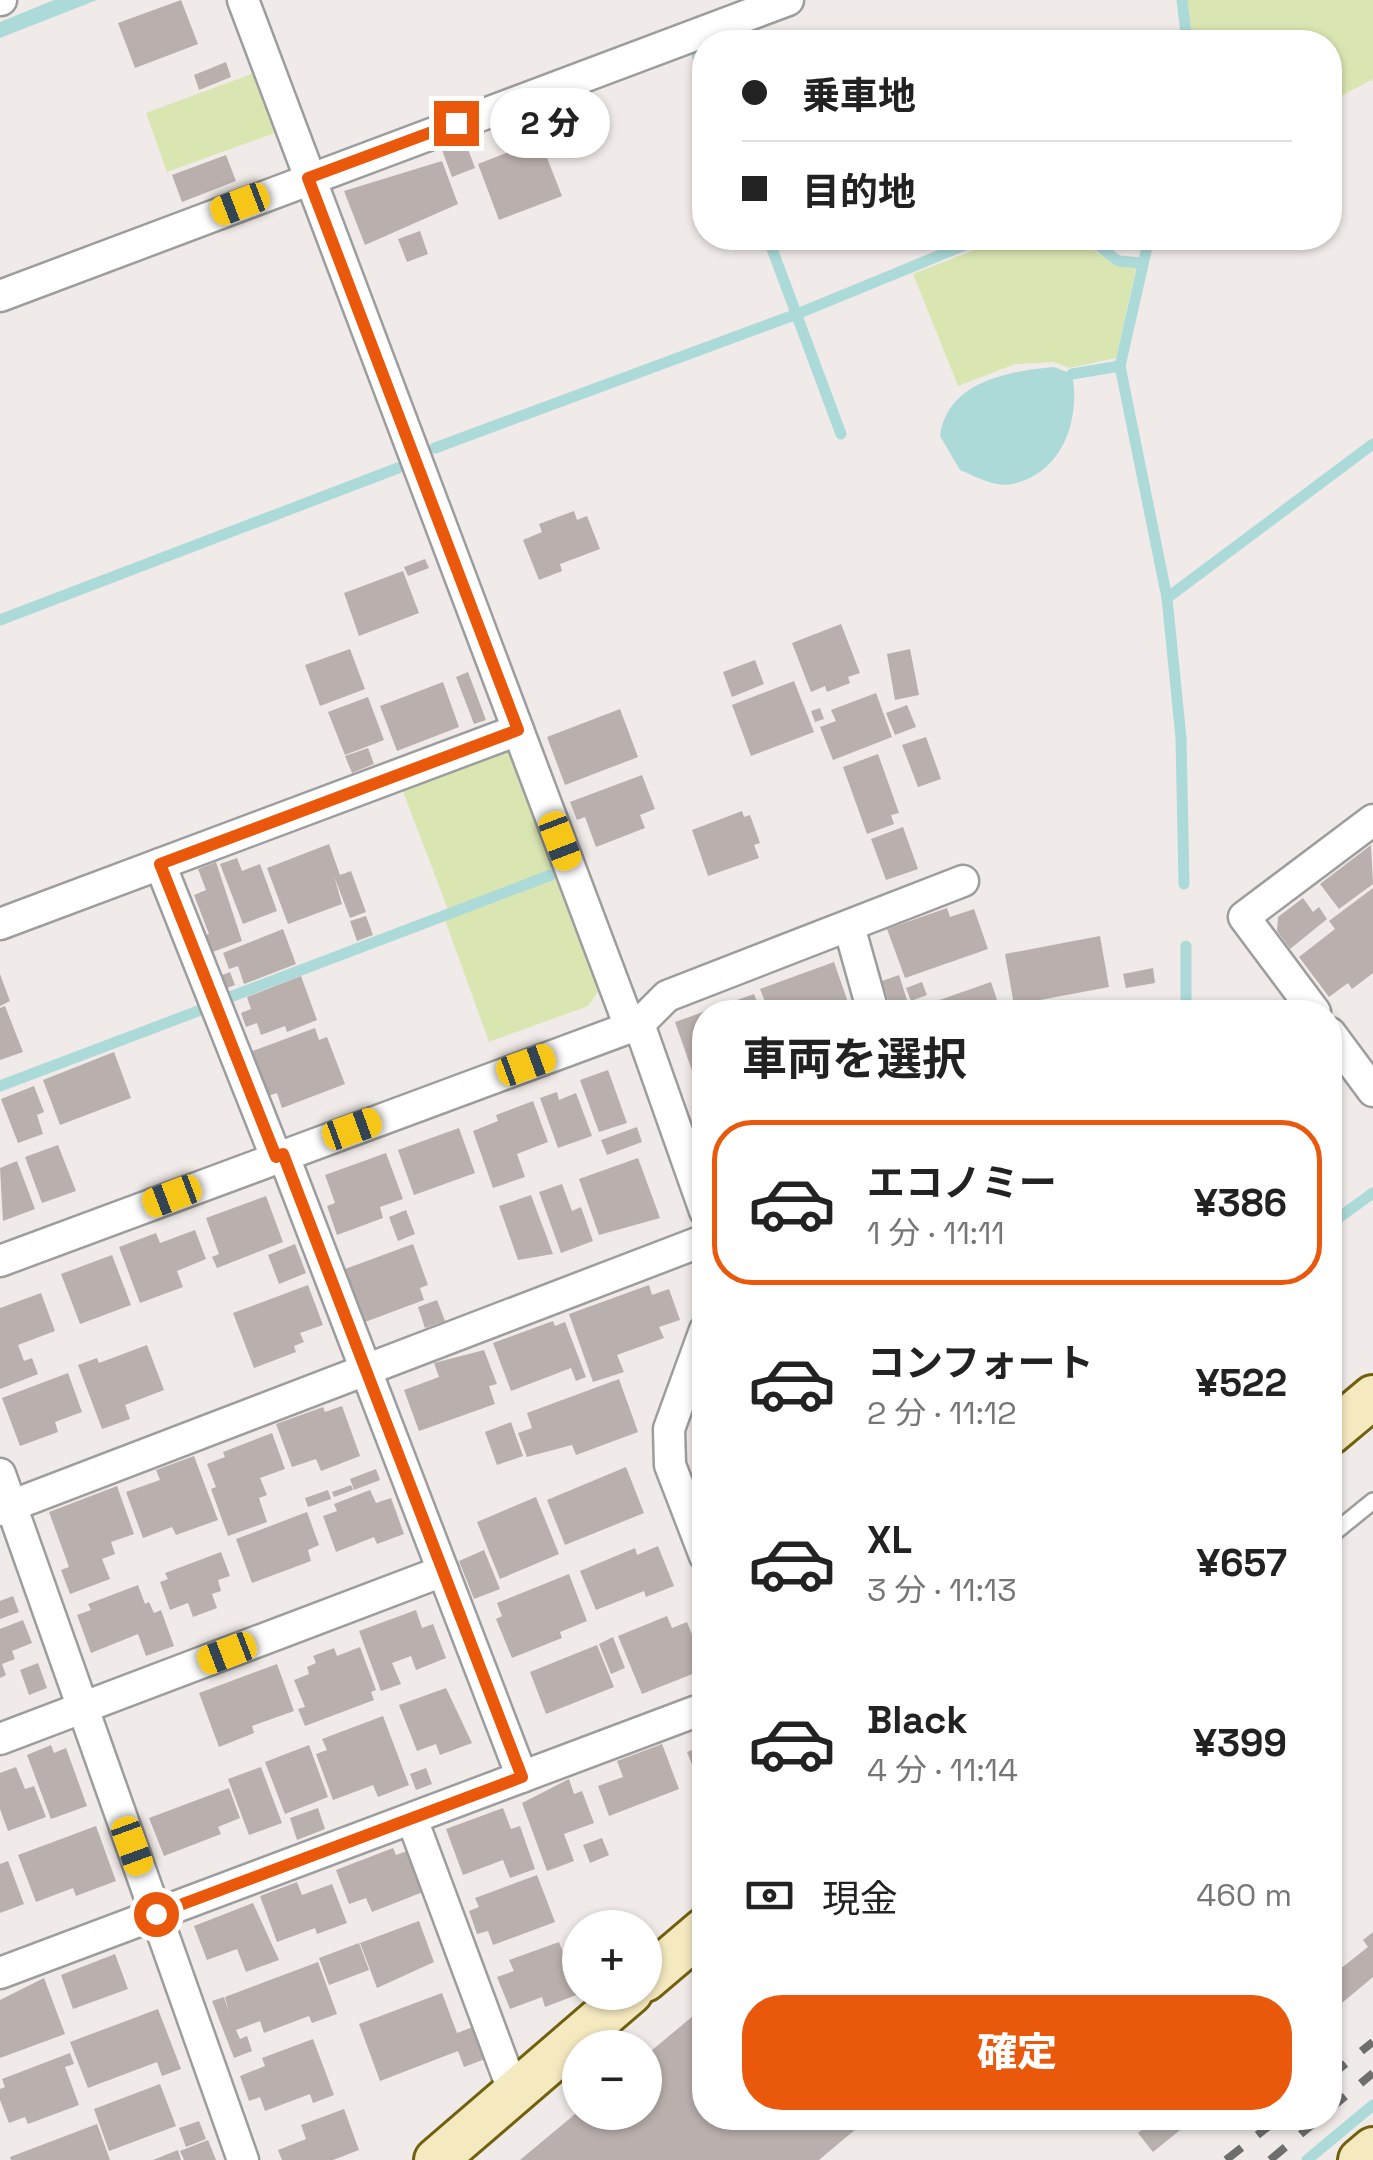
<!DOCTYPE html>
<html lang="ja">
<meta charset="utf-8">
<style>
body{margin:0;font-family:"Space Grotesk","Noto Sans JP",sans-serif;background:#f2f2f2;color:#222;height:100vh;display:flex;flex-direction:column;font-size:38px;white-space:nowrap}
*{box-sizing:border-box;margin:0}
p{font-size:32px;color:#767676}
.icon{flex:none;width:55px;height:55px;fill:none;stroke:currentColor;stroke-width:2;stroke-linecap:round;stroke-linejoin:round}
.map{position:relative;flex:1;overflow:hidden}
.details{position:absolute;left:692px;top:1000px;width:650px;height:1130px;display:flex;flex-direction:column;background:#fff;border-radius:40px;box-shadow:0 2px 8px #0004}
.details>*{flex:none}
.hud{position:absolute;left:692px;top:30px;width:650px;height:220px;border-radius:40px;box-shadow:0 2px 8px #0004;display:grid;align-content:center;height:220px;padding:0 50px;background:#fff}
.controls{position:absolute;left:562px;top:1910px;display:grid;gap:20px}
.controls a{display:grid;place-items:center;width:100px;height:100px;border-radius:50%;background:#fff;box-shadow:0 2px 8px #0004;font-size:50px}
.end{position:absolute;width:45px;height:45px;margin:-22px;border:12px solid #ea580c;background:#fff;box-shadow:0 0 0 5px #fff}
.from{border-radius:50%}
.bubble{position:absolute;height:70px;border-radius:35px;background:#fff;box-shadow:0 2px 8px #0004;font-size:32px;font-weight:800;line-height:70px;text-align:center}
.car{position:absolute;width:30px;height:60px;margin:-30px -15px;border-radius:12px;box-shadow:0 0 8px 2px #0007;background:linear-gradient(#f5c518 24%,#345 0 40%,#f5c518 0 76%,#345 0 86%,#f5c518 0)}
.hud b{display:flex;align-items:center;gap:35px;height:95px;font-size:38px}
.hud b+b{border-top:2px solid #e0e0e0}
.hud i{width:25px;height:25px;background:#222}
ul{padding:0;list-style:none}
li{display:flex;align-items:center;gap:30px;height:165px;margin:0 20px 15px;padding:0 30px;border:5px solid transparent;border-radius:40px}
li div{flex:1}
li b{display:block;font-size:38px}
li em{font-style:normal;font-weight:800}
li.current{border-color:#ea580c}
li>.icon{width:90px;height:90px;stroke-width:1.5}
h2{padding:0 50px;font-size:45px;line-height:120px}
.pay{display:flex;align-items:center;gap:25px;height:110px;padding:0 50px;font-size:38px}
.pay p{margin-inline-start:auto}
.cta{display:flex;gap:20px;margin-top:auto;padding:20px 50px}
.cta a{flex:1;height:115px;border-radius:40px;background:#ea580c;color:#fff;font-size:40px;font-weight:800;line-height:115px;text-align:center}
.map>svg:first-child{display:block}
.grass{fill:#dae6b2}
.water{fill:#acdad8}
.lines{fill:none;stroke-linecap:round;stroke-linejoin:round}
.stream{stroke:#acdad8;stroke-width:11}
.building{fill:#b9afad}
.lane-casing{stroke:#9d9d9d;stroke-width:20}
.street-casing{stroke:#9d9d9d;stroke-width:35}
.secondary-casing{stroke:#71600d;stroke-width:48}
.lane{stroke:#fff;stroke-width:15}
.street{stroke:#fff;stroke-width:30}
.secondary{stroke:#f5e9c0;stroke-width:42}
.rail{stroke:#6e6e6e;stroke-width:8;stroke-dasharray:20 20;stroke-linecap:butt}
.route{stroke:#ea580c;stroke-width:12}
</style>
<div class="map">
<svg width="1373" height="2160" viewBox="0 0 1373 2160">
<rect width="100%" height="100%" fill="#f0ebe8"/>
<g class="grass">
<path d="M1187,0H1373V79L1330,102V42H1192Z"/>
<path d="M254,73L275,133L167,172L146,113Z"/>
<path d="M1005,238H1077L1116,266L1136,268L1116,358L1069,368L1054,362L1015,364L958,386L913,274Z"/>
<path d="M493,748L509,752L557,870L449,912L400,784Z"/>
<path d="M559,877L600,989L588,1006L489,1042L445,920Z"/>
</g>
<g class="water">
<path d="M54,0H97L0,38V22Z"/>
<path d="M1054,367L1072,374C1081,418 1063,474 1012,484C996,488 974,476 960,470L940,436C947,382 1008,371 1054,367Z"/>
</g>
<g class="lines">
<g class="stream">
<path d="M1182,0L1187,42"/>
<path d="M697,55L705,76"/>
<path d="M768,238L841,434"/>
<path d="M1089,238L1118,261L1142,263"/>
<path d="M1149,238L1120,366L1167,598L1181,738L1184,884"/>
<path d="M1072,374L1120,366"/>
<path d="M435,448L797,314L982,238"/>
<path d="M1167,598L1373,444"/>
<path d="M0,620L398,468"/>
<path d="M225,999L551,875"/>
<path d="M1186,1012V946"/>
<path d="M0,1086L206,1008"/>
<path d="M1330,1224L1373,1193"/>
<path d="M1307,2160L1373,2105"/>
</g>
</g>
<g class="building">
<path d="M181,0L198,44L135,68L118,23Z"/>
<path d="M226,62L231,77L199,90L194,75Z"/>
<path d="M540,140L562,196L499,220L478,164Z"/>
<path d="M465,141L475,168L452,177L442,150Z"/>
<path d="M226,155L236,181L182,202L172,175Z"/>
<path d="M442,161L458,204L365,245L344,191Z"/>
<path d="M420,231L428,254L407,262L398,239Z"/>
<path d="M574,511L577,520L587,516L600,549L560,564L562,571L539,580L523,540L542,532L539,524Z"/>
<path d="M425,559L429,568L408,576L404,567Z"/>
<path d="M403,571L419,613L359,636L344,593Z"/>
<path d="M841,624L860,673L848,677L850,683L827,692L825,686L811,692L792,643Z"/>
<path d="M350,649L365,689L320,706L305,665Z"/>
<path d="M910,649L919,695L895,700L887,654Z"/>
<path d="M755,660L764,684L732,697L723,672Z"/>
<path d="M468,672L486,720L474,724L456,677Z"/>
<path d="M794,681L814,732L751,756L732,705Z"/>
<path d="M443,682L459,727L397,751L380,706Z"/>
<path d="M876,693L892,737L833,760L820,727L836,721L831,710Z"/>
<path d="M368,697L384,740L345,755L328,712Z"/>
<path d="M907,705L916,727L895,735L886,713Z"/>
<path d="M820,708L824,719L815,722L811,711Z"/>
<path d="M620,709L638,757L565,785L547,737Z"/>
<path d="M926,737L941,779L918,787L902,745Z"/>
<path d="M368,748L374,764L352,773L345,756Z"/>
<path d="M878,754L899,813L891,815L894,824L867,834L843,767Z"/>
<path d="M642,775L655,809L640,815L645,828L596,847L585,817L577,820L570,802Z"/>
<path d="M742,811L744,817L750,815L760,843L754,845L759,858L708,876L692,830Z"/>
<path d="M903,827L918,869L886,880L871,839Z"/>
<path d="M329,844L340,875L351,871L366,912L350,918L334,876L342,904L288,924L267,868Z"/>
<path d="M1371,845L1373,884L1339,909L1320,884Z"/>
<path d="M237,858L242,871L260,864L277,911L243,924L220,864Z"/>
<path d="M216,862L242,941L210,953L203,936L209,934L194,895L206,890L198,869Z"/>
<path d="M1373,888V973L1352,989L1348,983L1329,997L1299,957L1335,929L1329,921Z"/>
<path d="M1303,898L1313,912L1319,907L1327,919L1290,949L1277,931L1278,917Z"/>
<path d="M947,908L950,917L974,909L988,949L905,978L887,929Z"/>
<path d="M366,916L373,935L357,941L350,921Z"/>
<path d="M283,929L296,964L244,984L238,966L229,969L223,953Z"/>
<path d="M1100,936L1109,987L1014,1005L1005,954Z"/>
<path d="M834,962L851,1011L769,1012L760,989Z"/>
<path d="M1153,968L1155,983L1126,988L1123,974Z"/>
<path d="M230,972L235,985L224,989L220,976Z"/>
<path d="M0,974L10,1001L0,1006Z"/>
<path d="M899,975L907,1000L890,1006L882,981Z"/>
<path d="M301,976L317,1020L287,1032L285,1026L261,1035L257,1023L246,1027L241,1013L251,1009L247,997Z"/>
<path d="M922,982L927,995L911,1001L906,988Z"/>
<path d="M991,982L1001,1012H905Z"/>
<path d="M754,994L761,1012H705V1079L696,1082L675,1022Z"/>
<path d="M5,1006L23,1052L0,1060V1008Z"/>
<path d="M315,1028L319,1040L327,1037L345,1084L282,1108L277,1093L268,1096L250,1052Z"/>
<path d="M114,1052L131,1098L60,1125L43,1080Z"/>
<path d="M608,1070L627,1123L599,1132L580,1080Z"/>
<path d="M705,1085V1102L700,1104L695,1089Z"/>
<path d="M34,1086L44,1112L37,1115L43,1134L18,1143L1,1099Z"/>
<path d="M557,1092L559,1100L576,1093L592,1136L558,1148L540,1098Z"/>
<path d="M533,1101L548,1142L517,1154L525,1177L493,1188L473,1131L498,1121L496,1115Z"/>
<path d="M637,1127L642,1142L607,1155L601,1140Z"/>
<path d="M459,1128L475,1173L414,1195L398,1150Z"/>
<path d="M58,1145L76,1191L42,1203L25,1157Z"/>
<path d="M386,1153L403,1199L380,1207L383,1218L337,1235L327,1206L335,1203L325,1175Z"/>
<path d="M638,1158L660,1218L599,1235L579,1179Z"/>
<path d="M17,1161L35,1209L3,1221L0,1168Z"/>
<path d="M562,1184L572,1211L581,1207L593,1241L561,1253L539,1192Z"/>
<path d="M531,1195L553,1254L518,1260L499,1206Z"/>
<path d="M266,1196L283,1242L217,1268L212,1257L219,1254L206,1218Z"/>
<path d="M406,1210L415,1234L398,1241L389,1217Z"/>
<path d="M195,1230L206,1259L177,1271L183,1287L140,1303L119,1247L156,1233L160,1243Z"/>
<path d="M295,1244L306,1273L279,1284L268,1255Z"/>
<path d="M413,1244L428,1285L420,1288L424,1300L365,1322L345,1269Z"/>
<path d="M112,1255L131,1305L80,1324L61,1274Z"/>
<path d="M308,1285L323,1325L300,1333L304,1342L294,1346L296,1352L254,1368L233,1313Z"/>
<path d="M649,1285L652,1295L669,1289L680,1320L659,1327L664,1338L617,1355L624,1372L593,1382L569,1314Z"/>
<path d="M41,1293L55,1331L18,1345L24,1361L32,1358L38,1374L0,1389V1308Z"/>
<path d="M437,1300L445,1321L425,1328L418,1307Z"/>
<path d="M553,1321L555,1326L565,1322L586,1377L576,1381L571,1368L511,1391L493,1343Z"/>
<path d="M147,1345L164,1390L125,1405L130,1419L102,1429L78,1365L97,1358L99,1363Z"/>
<path d="M484,1350L497,1384L489,1386L495,1404L419,1431L404,1390L439,1377L434,1363Z"/>
<path d="M68,1373L82,1412L55,1422L58,1432L20,1446L2,1398Z"/>
<path d="M619,1379L638,1432L576,1455L572,1445L527,1457L518,1433L532,1428L527,1413Z"/>
<path d="M342,1406L360,1456L321,1471L316,1459L292,1467L276,1424L323,1407L325,1412Z"/>
<path d="M511,1422L523,1456L497,1465L485,1432Z"/>
<path d="M272,1433L285,1469L260,1478L267,1495L259,1498L267,1522L228,1536L211,1489L216,1487L207,1464L225,1457L223,1452Z"/>
<path d="M194,1456L218,1520L176,1535L172,1527L143,1538L126,1492L160,1480L156,1470Z"/>
<path d="M626,1467L644,1513L565,1545L547,1500Z"/>
<path d="M376,1469L380,1480L354,1490L350,1479Z"/>
<path d="M351,1485L353,1490L334,1497L332,1492Z"/>
<path d="M117,1486L134,1534L111,1542L115,1554L102,1559L110,1579L70,1594L61,1570L69,1567L49,1512Z"/>
<path d="M328,1490L331,1499L308,1507L305,1498Z"/>
<path d="M370,1490L376,1503L391,1498L404,1534L377,1544L374,1537L336,1552L323,1516L337,1511L334,1504Z"/>
<path d="M536,1497L559,1554L500,1579L477,1522Z"/>
<path d="M307,1512L319,1545L308,1550L311,1561L252,1583L236,1539Z"/>
<path d="M658,1546L674,1586L646,1597L644,1591L596,1610L580,1571L635,1548L637,1555Z"/>
<path d="M484,1550L500,1589L474,1599L459,1561Z"/>
<path d="M221,1552L230,1576L218,1580L221,1591L212,1594L217,1608L193,1617L188,1603L170,1610L160,1582L168,1579L165,1573Z"/>
<path d="M569,1574L587,1621L560,1632L562,1638L512,1658L496,1619L502,1616L497,1603Z"/>
<path d="M138,1585L145,1604L149,1602L154,1613L161,1610L174,1646L146,1656L138,1634L91,1653L77,1615L91,1610L88,1604Z"/>
<path d="M13,1596L19,1612L0,1619V1601Z"/>
<path d="M416,1610L422,1628L433,1624L446,1658L416,1670L411,1656L392,1663L401,1684L381,1691L359,1631Z"/>
<path d="M667,1616L672,1628L687,1622L705,1669L642,1694L618,1636Z"/>
<path d="M23,1620L32,1643L12,1651L15,1659L2,1664L6,1675L0,1678V1629Z"/>
<path d="M613,1637L625,1668L611,1674L599,1644Z"/>
<path d="M597,1645L614,1687L546,1714L530,1672Z"/>
<path d="M360,1647L376,1690L371,1692L374,1700L305,1726L298,1709L305,1707L294,1680L309,1674L307,1667L316,1663L313,1656L334,1648L337,1656Z"/>
<path d="M38,1663L47,1688L29,1695L20,1670Z"/>
<path d="M277,1664L294,1711L252,1726L254,1733L219,1747L199,1693Z"/>
<path d="M446,1688L472,1743L440,1755L436,1744L417,1751L399,1705Z"/>
<path d="M383,1716L409,1785L378,1797L373,1785L333,1800L316,1754L327,1750L322,1739Z"/>
<path d="M662,1744L679,1789L609,1816L598,1786L623,1777L617,1761Z"/>
<path d="M51,1745L54,1753L66,1748L87,1806L51,1819L27,1755Z"/>
<path d="M309,1745L328,1797L285,1814L265,1762Z"/>
<path d="M705,1745V1782L700,1784L687,1752Z"/>
<path d="M16,1767L25,1789L34,1786L46,1817L8,1831L0,1809V1773Z"/>
<path d="M261,1767L282,1823L249,1835L228,1779Z"/>
<path d="M426,1768L432,1784L416,1790L410,1774Z"/>
<path d="M569,1779L574,1794L582,1791L594,1823L564,1834L574,1861L547,1871L522,1803Z"/>
<path d="M229,1788L240,1818L218,1827L221,1834L164,1856L149,1818Z"/>
<path d="M705,1805V1843L692,1810Z"/>
<path d="M318,1808L325,1829L297,1840L290,1818Z"/>
<path d="M503,1808L511,1829L520,1826L535,1869L510,1878L503,1860L463,1875L446,1829Z"/>
<path d="M96,1826L116,1881L76,1896L73,1888L36,1902L18,1855Z"/>
<path d="M602,1838L609,1855L590,1863L583,1845Z"/>
<path d="M393,1848L396,1855L407,1851L423,1892L372,1912L366,1898L349,1904L336,1870Z"/>
<path d="M8,1861L24,1904L0,1913V1864Z"/>
<path d="M537,1875L555,1922L493,1945L488,1931L477,1934L469,1911L479,1907L475,1898Z"/>
<path d="M297,1882L302,1895L332,1884L347,1923L317,1934L315,1928L277,1942L260,1896Z"/>
<path d="M253,1903L279,1960L246,1972L237,1949L207,1960L194,1926Z"/>
<path d="M419,1921L434,1962L377,1988L360,1943Z"/>
<path d="M1373,1932V1977L1330,2013V1977L1368,1947L1363,1940Z"/>
<path d="M559,1942L579,1994L545,2007L542,1997L510,2009L497,1977L514,1971L509,1960Z"/>
<path d="M359,1943L369,1970L329,1985L319,1958Z"/>
<path d="M115,1954L128,1989L73,2009L61,1975Z"/>
<path d="M318,1962L337,2014L312,2023L309,2016L264,2033L260,2021L236,2030L240,2039L247,2036L252,2051L234,2058L212,2001L224,1997L229,2012L225,1997Z"/>
<path d="M44,1978L65,2034L0,2058V2000Z"/>
<path d="M442,1993L457,2033L473,2027L485,2059L464,2067L458,2051L380,2081L359,2024Z"/>
<path d="M705,2006V2118H869L819,2160H520L580,2110L645,2112V2056Z"/>
<path d="M158,2009L181,2069L162,2076L157,2062L88,2088L70,2042Z"/>
<path d="M313,2039L334,2095L313,2103L310,2094L265,2111L260,2097L249,2101L240,2076L265,2066L262,2058Z"/>
<path d="M70,2053L74,2064L65,2067L79,2105L28,2124L25,2117L9,2123L0,2100V2089L5,2087L2,2079Z"/>
<path d="M160,2084L176,2126L109,2151L94,2109Z"/>
<path d="M344,2109L359,2150L333,2160H282L278,2150L306,2139L301,2125Z"/>
<path d="M1157,2118H1186L1190,2122L1153,2152L1138,2133Z"/>
<path d="M199,2121L206,2139L186,2147L179,2128Z"/>
<path d="M97,2124L110,2160H11L10,2157Z"/>
<path d="M208,2140L216,2160H184L180,2151Z"/>
<path d="M178,2150L181,2160H153Z"/>
</g>
<g class="lines">
<g class="lane-casing">
<path id="lane" d="M1330,1536L1373,1501"/>
</g>
<g class="street-casing">
<g id="street">
<path d="M0,0H1"/>
<path d="M243,0L630,1027"/>
<path d="M0,296L788,0"/>
<path d="M160,864L276,1157"/>
<path d="M0,924L518,730"/>
<path d="M849,926L873,1012"/>
<path d="M1315,1012L1244,917L1373,820"/>
<path d="M639,1024L705,1211"/>
<path d="M1330,1033L1373,1091"/>
<path d="M283,1154L522,1777"/>
<path d="M0,1261L639,1024L667,996L963,881"/>
<path d="M705,1330L669,1429L670,1465L705,1556"/>
<path d="M0,1474L243,2160"/>
<path d="M0,1510L705,1240"/>
<path d="M0,1739L443,1571"/>
<path d="M412,1819L514,2093"/>
<path d="M0,1973L705,1708"/>
</g>
</g>
<g class="secondary-casing">
<g id="secondary">
<path d="M1330,1433L1373,1397"/>
<path d="M645,1980L705,1929"/>
<path d="M436,2160L631,1992"/>
<path d="M1360,2160L1373,2149"/>
</g>
</g>
<use href="#lane" class="lane"/>
<use href="#street" class="street"/>
<use href="#secondary" class="secondary"/>
<g class="rail">
<path d="M1330,2076L1373,2042"/>
<path d="M1330,2109L1373,2073"/>
<path d="M1226,2160L1279,2118"/>
<path d="M1270,2160L1320,2118"/>
</g>
</g>
<g class="lines">
<path class="route" d="M156,1914L522,1777L283,1154L276,1157L160,864L518,730L308,178L456,123"/>
</g>
</svg>
<div class="controls">
<a>+</a>
<a>−</a>
</div>
<i class="end from" style="left:156px;top:1914px"></i>
<i class="end" style="left:456px;top:123px"></i>
<div class="bubble" style="left:490px;top:88px;width:120px">2 分</div>
<i class="car" style="left:240px;top:204px;rotate:249deg"></i>
<i class="car" style="left:560px;top:841px;rotate:159deg"></i>
<i class="car" style="left:526px;top:1065px;rotate:70deg"></i>
<i class="car" style="left:352px;top:1129px;rotate:70deg"></i>
<i class="car" style="left:172px;top:1196px;rotate:249deg"></i>
<i class="car" style="left:227px;top:1653px;rotate:249deg"></i>
<i class="car" style="left:132px;top:1846px;rotate:160deg"></i>
<div class="hud">
<b><i class="from"></i>乗車地</b>
<b><i></i>目的地</b>
</div>
<section class="details">
<h2>車両を選択</h2>
<ul>
<li class="current"><svg class="icon" aria-label="car" viewBox="0 0 24 24"><path d="M5 17H2v-5l4-1 3-4h7l3 4 3 1v5h-3M9 17h6M6 11h13"/><circle cx="7" cy="17" r="2"/><circle cx="17" cy="17" r="2"/></svg><div><b>エコノミー</b><p>1 分 · 11:11</p></div><em>¥386</em></li>
<li><svg class="icon" aria-label="car" viewBox="0 0 24 24"><path d="M5 17H2v-5l4-1 3-4h7l3 4 3 1v5h-3M9 17h6M6 11h13"/><circle cx="7" cy="17" r="2"/><circle cx="17" cy="17" r="2"/></svg><div><b>コンフォート</b><p>2 分 · 11:12</p></div><em>¥522</em></li>
<li><svg class="icon" aria-label="car" viewBox="0 0 24 24"><path d="M5 17H2v-5l4-1 3-4h7l3 4 3 1v5h-3M9 17h6M6 11h13"/><circle cx="7" cy="17" r="2"/><circle cx="17" cy="17" r="2"/></svg><div><b>XL</b><p>3 分 · 11:13</p></div><em>¥657</em></li>
<li><svg class="icon" aria-label="car" viewBox="0 0 24 24"><path d="M5 17H2v-5l4-1 3-4h7l3 4 3 1v5h-3M9 17h6M6 11h13"/><circle cx="7" cy="17" r="2"/><circle cx="17" cy="17" r="2"/></svg><div><b>Black</b><p>4 分 · 11:14</p></div><em>¥399</em></li>
</ul>
<div class="pay"><svg class="icon" aria-label="cash" viewBox="0 0 24 24"><path d="M3 7h18v10H3z"/><circle cx="12" cy="12" r="2"/></svg>現金<p>460 m</p></div>
<div class="cta"><a>確定</a></div>
</section>
</div>
